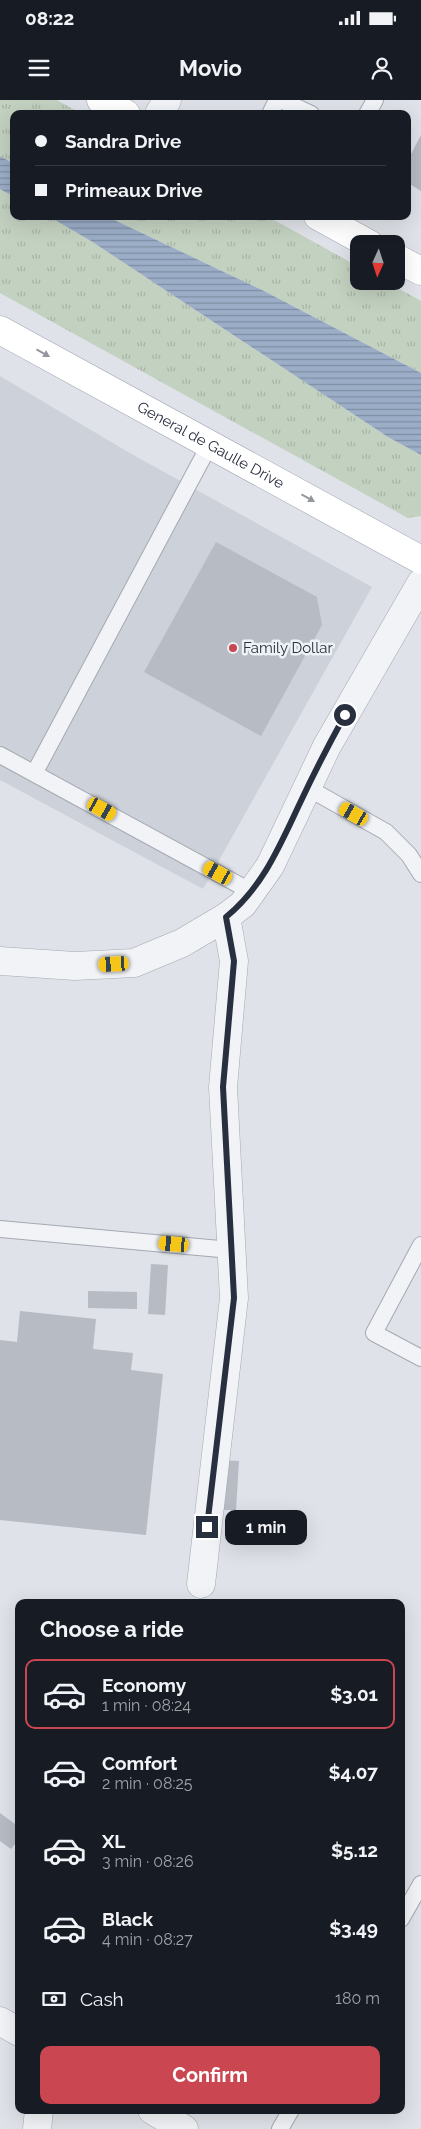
<!DOCTYPE html>
<meta charset="utf-8">
<style>
body{margin:0;font-family:Raleway,sans-serif;background:#242831;color:#f1f3f6;height:100vh;display:flex;flex-direction:column;font-size:19px;white-space:nowrap}
*{box-sizing:border-box;margin:0}
p{font-size:16px;color:#9ea1a6}
.icon{flex:none;width:28px;height:28px;fill:none;stroke:currentColor;stroke-width:2;stroke-linecap:round;stroke-linejoin:round}
.map{position:relative;flex:1;overflow:hidden}
.side{position:absolute;left:15px;top:1499px;width:390px;height:515px;display:flex;flex-direction:column;background:#171b24;border-radius:10px;box-shadow:0 5px 20px #0002}
.side>*{flex:none}
.guide{position:absolute;left:10px;top:10px;width:401px;height:110px;border-radius:10px;box-shadow:0 5px 20px #0002;display:grid;align-content:center;height:110px;padding:0 25px;background:#171b24}
.needle{width:32px;rotate:183deg}
.controls{position:absolute;left:350px;top:135px;display:grid;gap:10px}
.controls a{display:grid;place-items:center;width:55px;height:55px;border-radius:10px;background:#171b24;box-shadow:0 5px 20px #0002;font-size:25px}
.end{position:absolute;width:22px;height:22px;margin:-11px;border:6px solid #282f3e;background:#fff;box-shadow:0 0 0 2px #fff}
.from{border-radius:50%}
.bubble{position:absolute;height:35px;border-radius:10px;background:#171b24;box-shadow:0 5px 20px #0002;font-size:16px;font-weight:700;line-height:35px;text-align:center}
.car{position:absolute;width:15px;height:30px;margin:-15px -8px;border-radius:6px;box-shadow:0 0 4px 1px #0007;background:linear-gradient(#f5c518 24%,#345 0 40%,#f5c518 0 76%,#345 0 86%,#f5c518 0)}
.guide b{display:flex;align-items:center;gap:18px;height:48px;font-size:19px}
.guide b+b{border-top:1px solid #363941}
.guide i{width:12px;height:12px;background:#f1f3f6}
ul{padding:0;list-style:none}
li{display:flex;align-items:center;gap:15px;height:70px;margin:0 10px 8px;padding:0 15px;border:2px solid transparent;border-radius:10px}
li div{flex:1}
li b{display:block;font-size:19px}
li em{font-style:normal;font-weight:700}
li.current{border-color:#ca4752}
li>.icon{width:45px;height:45px;stroke-width:1.5}
h2{padding:0 25px;font-size:22px;line-height:60px}
.pay{display:flex;align-items:center;gap:12px;height:55px;padding:0 25px;font-size:19px}
.pay p{margin-inline-start:auto}
.button{display:flex;gap:10px;margin-top:auto;padding:10px 25px}
.button a{flex:1;height:58px;border-radius:10px;background:#ca4752;color:#fff;font-size:20px;font-weight:700;line-height:58px;text-align:center}
.status{display:flex;justify-content:space-between;align-items:center;height:35px;padding:0 25px;background:#171b24;direction:ltr}
.status svg{height:14px;fill:currentColor}
header{display:flex;justify-content:space-between;align-items:center;height:65px;padding:0 25px;background:#171b24;font-size:22px;font-weight:700}
.map>svg:first-child{display:block}
.built{fill:#cdd1da}
.grass{fill:url(#grass-tufts)}
.water{fill:url(#water-rules)}
.building{fill:#b6bbc4}
.lines{fill:none;stroke-linecap:round;stroke-linejoin:round}
.service-casing{stroke:#a4a9b2;stroke-width:18}
.minor-casing{stroke:#a4a9b2;stroke-width:29}
.primary-casing{stroke:#9fa5b3;stroke-width:29}
.service{stroke:#f1f3f6;stroke-width:16}
.minor{stroke:#f1f3f6;stroke-width:28}
.primary{stroke:#fff;stroke-width:28}
.oneway{fill:#94979e}
.route{stroke:#282f3e;stroke-width:6}
.poi-dot{fill:#ca4752;stroke:#eef1f5;stroke-width:2}
.labels{text-anchor:middle;dominant-baseline:central;stroke-width:5;stroke-linejoin:round;paint-order:stroke}
.street-label{font-size:15px;fill:#282f3e;stroke:#eef1f5}
.poi-label{font-size:15px;fill:#282f3e;stroke:#eef1f5;text-anchor:start}
</style>
<div class="status"><b>08:22</b><svg viewBox="0 0 49 12"><path d="M0 12V9h3v3zM5 12V6h3v6zM10 12V3h3v9zM15 12V0h3v12zM26 1h20v11H26zM47 4h2v5h-2z"/></svg></div>
<header><svg class="icon" aria-label="menu" viewBox="0 0 24 24"><path d="M4 6h16M4 12h16M4 18h16"/></svg>Movio<svg class="icon" aria-label="person" viewBox="0 0 24 24"><circle cx="12" cy="8" r="4"/><path d="M4 21q1-7 8-7t8 7"/></svg></header>
<div class="map">
<svg width="421" height="2029" viewBox="0 0 421 2029">
<defs>
<pattern id="grass-tufts" width="24" height="20" patternUnits="userSpaceOnUse" patternTransform="scale(1.25)"><rect width="24" height="20" fill="#c3d1c0"/><path d="M3 7l-1-3M5 7V3M7 7l1-3M15 17l-1-3M17 17v-4M19 17l1-3" fill="none" stroke="#a8b4a6"/></pattern>
<pattern id="water-rules" width="6" height="5" patternUnits="userSpaceOnUse" patternTransform="scale(1.25)"><rect width="6" height="5" fill="#9badc7"/><path d="M0 2.5h6" fill="none" stroke="#7e8da3"/></pattern>
</defs>
<rect width="100%" height="100%" fill="#dfe2e8"/>
<path class="built" d="M0,276L128,352L372,487L203,789L0,680Z"/>
<g class="grass">
<path d="M0,0H57L82,14H14V64L0,56Z"/>
<path d="M0,89L14,97V116H48L91,141L388,337L421,355V416L408,418L0,193Z"/>
<path d="M106,116H267L359,167V181H385L421,201V273L264,191Z"/>
</g>
<g class="water">
<path d="M0,56L14,64V97L0,89Z"/>
<path d="M48,116H106L264,191L421,273V355L388,337L91,141Z"/>
</g>
<g class="building">
<path d="M421,35V91L408,83V60Z"/>
<path d="M216,442L317,497L322,525L261,636L144,572Z"/>
<path d="M151,1164L168,1165L165,1215L148,1214Z"/>
<path d="M88,1191L137,1192V1209L88,1208Z"/>
<path d="M20,1211L96,1219L93,1249L133,1253L131,1270L163,1274L146,1435L0,1420V1240L17,1242Z"/>
<path d="M223,1360L239,1361L236,1410H220Z"/>
<path d="M0,1713L19,1727V1739L11,1749L0,1741Z"/>
</g>
<g class="lines">
<g class="service-casing">
<g id="service">
<path d="M281,0L311,14"/>
<path d="M270,14L277,0"/>
<path d="M367,14L375,0"/>
<path d="M0,655L252,792"/>
<path d="M35,672L210,344"/>
<path d="M308,688L386,732L409,755L421,774"/>
<path d="M0,1129L231,1150"/>
<path d="M421,1145L374,1233L421,1258"/>
<path d="M401,1819L421,1784"/>
<path d="M280,2029L291,2010"/>
</g>
</g>
<g class="minor-casing">
<g id="minor">
<path d="M159,14L167,0"/>
<path d="M0,861L75,866L134,863L182,843L226,817L243,804L270,766L327,646L421,483"/>
<path d="M201,1484L234,1198L223,987L234,861L226,817"/>
<path d="M0,1921L19,1932"/>
<path d="M152,2010L184,2029"/>
<path d="M37,2029L39,2010"/>
</g>
</g>
<g class="primary-casing">
<g id="primary">
<path d="M101,0L126,14"/>
<path d="M318,116L369,144"/>
<path d="M396,158L421,171"/>
<path id="s1" d="M0,230L421,460"/>
</g>
</g>
<use href="#service" class="service"/>
<use href="#minor" class="minor"/>
<use href="#primary" class="primary"/>
</g>
<defs><path id="oneway-solid" d="M-6-.8H1V-3.2L6.5 0L1 3.2V.8H-6Z" transform="scale(1.25)"/></defs>
<g class="oneway">
<use href="#oneway-solid" transform="translate(43 253) rotate(29)"/>
<use href="#oneway-solid" transform="translate(308 398) rotate(29)"/>
</g>
<g class="lines">
<path class="route" d="M207,1427L234,1198L223,987L234,861L226,817C263,787 280,745 300,703C314,673 329,644 345,615"/>
</g>
<circle class="poi-dot" cx="233" cy="548" r="5"/>
<g class="labels">
<g class="street-label">
<text stroke="none"><textPath href="#s1" startOffset="240">General de Gaulle Drive</textPath></text>
</g>
<g class="poi-label">
<text x="243" y="548">Family Dollar</text>
</g>
</g>
</svg>
<div class="controls">
<a><svg class="needle" viewBox="-14 -14 28 28"><path d="M0-13l5 13h-10z" fill="#e53935"/><path d="M0 13l5-13h-10z" fill="#9ea1a6"/></svg></a>
</div>
<i class="end from" style="left:345px;top:615px"></i>
<i class="end" style="left:207px;top:1427px"></i>
<div class="bubble" style="left:225px;top:1410px;width:82px">1 min</div>
<i class="car" style="left:102px;top:709px;rotate:119deg"></i>
<i class="car" style="left:354px;top:714px;rotate:300deg"></i>
<i class="car" style="left:218px;top:773px;rotate:299deg"></i>
<i class="car" style="left:114px;top:864px;rotate:267deg"></i>
<i class="car" style="left:174px;top:1144px;rotate:275deg"></i>
<div class="guide">
<b><i class="from"></i>Sandra Drive</b>
<b><i></i>Primeaux Drive</b>
</div>
<section class="side">
<h2>Choose a ride</h2>
<ul>
<li class="current"><svg class="icon" aria-label="car" viewBox="0 0 24 24"><path d="M5 17H2v-5l4-1 3-4h7l3 4 3 1v5h-3M9 17h6M6 11h13"/><circle cx="7" cy="17" r="2"/><circle cx="17" cy="17" r="2"/></svg><div><b>Economy</b><p>1 min · 08:24</p></div><em>$3.01</em></li>
<li><svg class="icon" aria-label="car" viewBox="0 0 24 24"><path d="M5 17H2v-5l4-1 3-4h7l3 4 3 1v5h-3M9 17h6M6 11h13"/><circle cx="7" cy="17" r="2"/><circle cx="17" cy="17" r="2"/></svg><div><b>Comfort</b><p>2 min · 08:25</p></div><em>$4.07</em></li>
<li><svg class="icon" aria-label="car" viewBox="0 0 24 24"><path d="M5 17H2v-5l4-1 3-4h7l3 4 3 1v5h-3M9 17h6M6 11h13"/><circle cx="7" cy="17" r="2"/><circle cx="17" cy="17" r="2"/></svg><div><b>XL</b><p>3 min · 08:26</p></div><em>$5.12</em></li>
<li><svg class="icon" aria-label="car" viewBox="0 0 24 24"><path d="M5 17H2v-5l4-1 3-4h7l3 4 3 1v5h-3M9 17h6M6 11h13"/><circle cx="7" cy="17" r="2"/><circle cx="17" cy="17" r="2"/></svg><div><b>Black</b><p>4 min · 08:27</p></div><em>$3.49</em></li>
</ul>
<div class="pay"><svg class="icon" aria-label="cash" viewBox="0 0 24 24"><path d="M3 7h18v10H3z"/><circle cx="12" cy="12" r="2"/></svg>Cash<p>180 m</p></div>
<div class="button"><a>Confirm</a></div>
</section>
</div>
